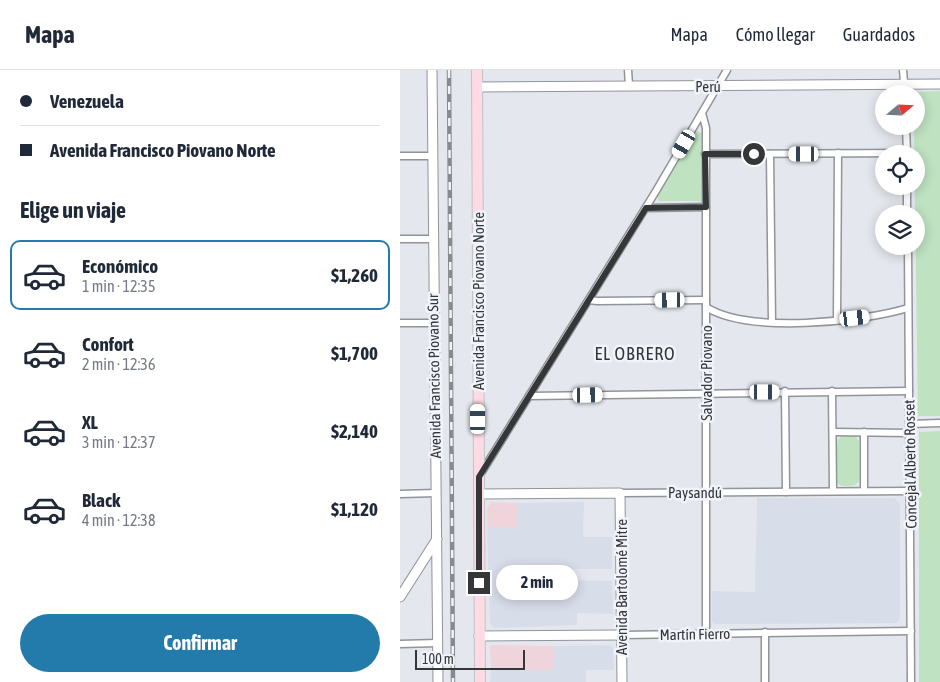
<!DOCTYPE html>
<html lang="es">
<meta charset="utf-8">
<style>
body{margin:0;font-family:"Asap Condensed",sans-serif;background:#f2f2f3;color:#1f2937;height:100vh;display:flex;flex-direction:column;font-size:19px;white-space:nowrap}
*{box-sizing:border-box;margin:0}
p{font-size:16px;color:#747a83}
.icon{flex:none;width:28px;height:28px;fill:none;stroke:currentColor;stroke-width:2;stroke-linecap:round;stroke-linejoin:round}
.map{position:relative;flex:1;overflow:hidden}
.details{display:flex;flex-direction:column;background:#fff;width:400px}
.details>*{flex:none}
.hud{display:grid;align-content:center;height:110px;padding:0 20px;background:#fff}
.needle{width:32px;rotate:71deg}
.tools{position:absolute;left:475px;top:15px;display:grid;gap:10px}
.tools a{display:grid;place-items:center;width:50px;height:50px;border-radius:50%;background:#fff;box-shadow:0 2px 12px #0003;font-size:25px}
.scale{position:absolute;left:15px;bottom:12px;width:110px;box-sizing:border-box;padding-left:5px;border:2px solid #353638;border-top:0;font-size:14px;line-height:18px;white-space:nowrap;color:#353638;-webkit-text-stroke:4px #f1f4fb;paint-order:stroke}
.end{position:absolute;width:22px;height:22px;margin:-11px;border:6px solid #353638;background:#fff;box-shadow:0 0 0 2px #fff}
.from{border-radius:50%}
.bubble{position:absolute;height:35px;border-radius:18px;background:#fff;box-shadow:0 2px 12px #0003;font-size:16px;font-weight:700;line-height:35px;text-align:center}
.car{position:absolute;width:15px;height:30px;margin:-15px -8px;border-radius:6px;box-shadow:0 0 4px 1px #0007;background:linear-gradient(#fff 24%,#345 0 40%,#fff 0 76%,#345 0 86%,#fff 0)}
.hud b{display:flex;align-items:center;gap:18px;height:48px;font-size:19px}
.hud b+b{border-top:1px solid #e0e1e3}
.hud i{width:12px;height:12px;background:#1f2937}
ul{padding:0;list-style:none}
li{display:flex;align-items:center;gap:15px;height:70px;margin:0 10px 8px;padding:0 10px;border:2px solid transparent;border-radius:10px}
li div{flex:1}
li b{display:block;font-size:19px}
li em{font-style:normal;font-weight:700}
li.on{border-color:#227baa}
li>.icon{width:45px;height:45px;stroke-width:1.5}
h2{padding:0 20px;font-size:22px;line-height:60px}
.primary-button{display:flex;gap:10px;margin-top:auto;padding:10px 20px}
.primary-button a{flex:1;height:58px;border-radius:30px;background:#227baa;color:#fff;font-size:20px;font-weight:700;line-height:58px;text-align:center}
header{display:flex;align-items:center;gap:30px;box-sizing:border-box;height:70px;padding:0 25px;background:#fff;border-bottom:1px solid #e0e1e3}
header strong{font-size:24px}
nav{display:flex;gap:28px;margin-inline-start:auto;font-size:18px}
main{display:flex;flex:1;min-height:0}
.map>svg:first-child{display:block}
.commercial{fill:#efd5db}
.built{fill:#d8ddea}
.green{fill:#bfe2c1}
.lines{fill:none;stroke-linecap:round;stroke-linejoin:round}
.minor-casing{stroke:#91949a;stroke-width:9}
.tertiary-casing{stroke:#91949a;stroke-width:11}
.primary-casing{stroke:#c2c3c3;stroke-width:12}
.minor{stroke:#fff;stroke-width:6}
.tertiary{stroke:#fff;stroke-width:9}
.primary{stroke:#fddae4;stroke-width:10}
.rail-casing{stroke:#888a8e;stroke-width:4.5}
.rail{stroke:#f1f4fb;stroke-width:2.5;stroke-dasharray:8;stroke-linecap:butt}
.route{stroke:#353638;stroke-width:6}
.labels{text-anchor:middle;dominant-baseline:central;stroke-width:5;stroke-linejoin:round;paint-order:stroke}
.street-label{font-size:15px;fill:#353638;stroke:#f1f4fb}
.quarter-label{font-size:18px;letter-spacing:1px;fill:#353638;stroke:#f1f4fb}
</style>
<header>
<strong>Mapa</strong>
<nav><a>Mapa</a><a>Cómo llegar</a><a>Guardados</a></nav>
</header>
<main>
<section class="details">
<div class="hud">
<b><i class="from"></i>Venezuela</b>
<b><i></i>Avenida Francisco Piovano Norte</b>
</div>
<h2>Elige un viaje</h2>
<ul>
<li class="on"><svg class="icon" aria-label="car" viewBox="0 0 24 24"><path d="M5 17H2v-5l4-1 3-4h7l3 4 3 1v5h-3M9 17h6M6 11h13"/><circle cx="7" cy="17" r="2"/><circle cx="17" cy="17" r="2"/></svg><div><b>Económico</b><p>1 min · 12:35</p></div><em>$1,260</em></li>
<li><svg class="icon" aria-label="car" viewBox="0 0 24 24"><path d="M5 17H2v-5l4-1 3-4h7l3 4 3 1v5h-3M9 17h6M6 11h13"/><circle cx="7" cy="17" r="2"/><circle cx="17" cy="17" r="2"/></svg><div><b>Confort</b><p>2 min · 12:36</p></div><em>$1,700</em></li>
<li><svg class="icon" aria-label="car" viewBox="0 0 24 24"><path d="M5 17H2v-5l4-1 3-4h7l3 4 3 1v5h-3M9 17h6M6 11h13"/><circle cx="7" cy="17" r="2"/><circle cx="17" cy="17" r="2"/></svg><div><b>XL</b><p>3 min · 12:37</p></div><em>$2,140</em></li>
<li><svg class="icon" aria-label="car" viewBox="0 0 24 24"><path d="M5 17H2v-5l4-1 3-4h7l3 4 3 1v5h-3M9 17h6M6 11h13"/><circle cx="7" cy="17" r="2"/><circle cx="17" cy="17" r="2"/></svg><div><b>Black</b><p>4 min · 12:38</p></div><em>$1,120</em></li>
</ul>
<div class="primary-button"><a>Confirmar</a></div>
</section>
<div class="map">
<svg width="540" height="612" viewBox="0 0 540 612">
<rect width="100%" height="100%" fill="#e4e7ed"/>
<g class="commercial">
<path d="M91,432L118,433L117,457H87V438Z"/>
<path d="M93,575L153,576V600H91L90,577Z"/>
</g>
<g class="built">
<path d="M357,428H495L500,434V549L496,553L315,554L312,552V521L355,522Z"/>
<path d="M184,432L183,467H212V499H156V510L212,511L213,544L177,543V555L94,558L90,554L87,457H117L118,433Z"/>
<path d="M210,575L213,577L214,600H186V612H90L91,600H153V576Z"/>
</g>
<g class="green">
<path d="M540,21V346H518L514,56H516V24L514,22Z"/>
<path d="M297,61L302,63L301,131H259L257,127Z"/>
<path d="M540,361V612H519V362Z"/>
<path d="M441,366H455L459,371V411C455,417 442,418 437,413L436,373Z"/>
</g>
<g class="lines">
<g class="minor-casing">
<g id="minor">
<path d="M228,0L229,15"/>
<path d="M503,0L505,24"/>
<path d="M302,43L306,58V563"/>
<path d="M506,56L507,84"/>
<path d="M305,84L507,83"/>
<path d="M370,84L372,252"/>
<path d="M0,86H32"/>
<path d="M507,116V144"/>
<path d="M246,138L306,137"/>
<path d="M0,169H33"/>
<path d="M508,176L511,612"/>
<path d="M189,230L197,231L306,230"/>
<path d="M306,237C348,264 462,252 508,238"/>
<path d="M437,250L438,83"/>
<path d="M0,253H33"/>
<path d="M385,321L386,422"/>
<path d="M432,321L433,421"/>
<path d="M129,326L509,321"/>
<path d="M510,354L540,353"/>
<path d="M433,362L510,363"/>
<path d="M464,362V421"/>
<path d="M80,405L256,121L327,0"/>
<path d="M220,423L510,421"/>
<path d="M0,424L36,423"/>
<path d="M365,562V612"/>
<path d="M221,565L511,561"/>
<path d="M0,574L38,573"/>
</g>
</g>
<g class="tertiary-casing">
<g id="tertiary">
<path d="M32,0L38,612"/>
<path d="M77,17L540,14"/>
<path d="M79,424L220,423L222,612"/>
<path d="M0,527L37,469"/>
<path d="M79,566L221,565"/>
</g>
</g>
<g class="primary-casing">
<path id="primary" d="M77,0L80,612"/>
</g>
<use href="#minor" class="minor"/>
<use href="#tertiary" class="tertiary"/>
<use href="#primary" class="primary"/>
<g class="rail-casing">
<path id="rail" d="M49,0L53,612"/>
</g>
<use href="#rail" class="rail"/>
</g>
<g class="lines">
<path class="route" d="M79,513V407L246,138L306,137L305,84H354"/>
</g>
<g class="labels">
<g class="street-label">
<text x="308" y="16">Perú</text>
<text transform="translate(78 231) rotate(-90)">Avenida Francisco Piovano Norte</text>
<text transform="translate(306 303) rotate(-90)">Salvador Piovano</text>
<text transform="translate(34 306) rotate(-91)">Avenida Francisco Piovano Sur</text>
<text transform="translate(510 394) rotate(-91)">Concejal Alberto Rosset</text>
<text x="295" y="422">Paysandú</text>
<text transform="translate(221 517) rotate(-90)">Avenida Bartolomé Mitre</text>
<text transform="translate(295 564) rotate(-1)">Martín Fierro</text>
</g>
<g class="quarter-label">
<text x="235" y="283">EL OBRERO</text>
</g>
</g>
</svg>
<div class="tools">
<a><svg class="needle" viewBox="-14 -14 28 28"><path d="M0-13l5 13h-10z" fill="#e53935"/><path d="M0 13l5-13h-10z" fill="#747a83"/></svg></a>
<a><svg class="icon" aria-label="locate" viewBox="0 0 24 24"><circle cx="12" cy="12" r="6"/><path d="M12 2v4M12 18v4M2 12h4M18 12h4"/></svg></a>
<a><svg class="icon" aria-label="layers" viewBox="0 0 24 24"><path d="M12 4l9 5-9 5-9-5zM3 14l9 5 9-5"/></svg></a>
</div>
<div class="scale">100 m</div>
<i class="end from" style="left:354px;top:84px"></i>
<i class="end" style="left:79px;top:513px"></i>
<div class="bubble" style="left:96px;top:495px;width:82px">2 min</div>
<i class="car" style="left:284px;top:74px;rotate:210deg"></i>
<i class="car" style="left:404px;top:84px;rotate:270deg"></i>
<i class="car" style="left:270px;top:230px;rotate:269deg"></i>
<i class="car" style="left:455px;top:248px;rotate:83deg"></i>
<i class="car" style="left:365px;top:322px;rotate:90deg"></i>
<i class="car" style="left:188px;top:325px;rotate:89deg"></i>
<i class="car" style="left:78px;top:349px;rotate:0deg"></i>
</div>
</main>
